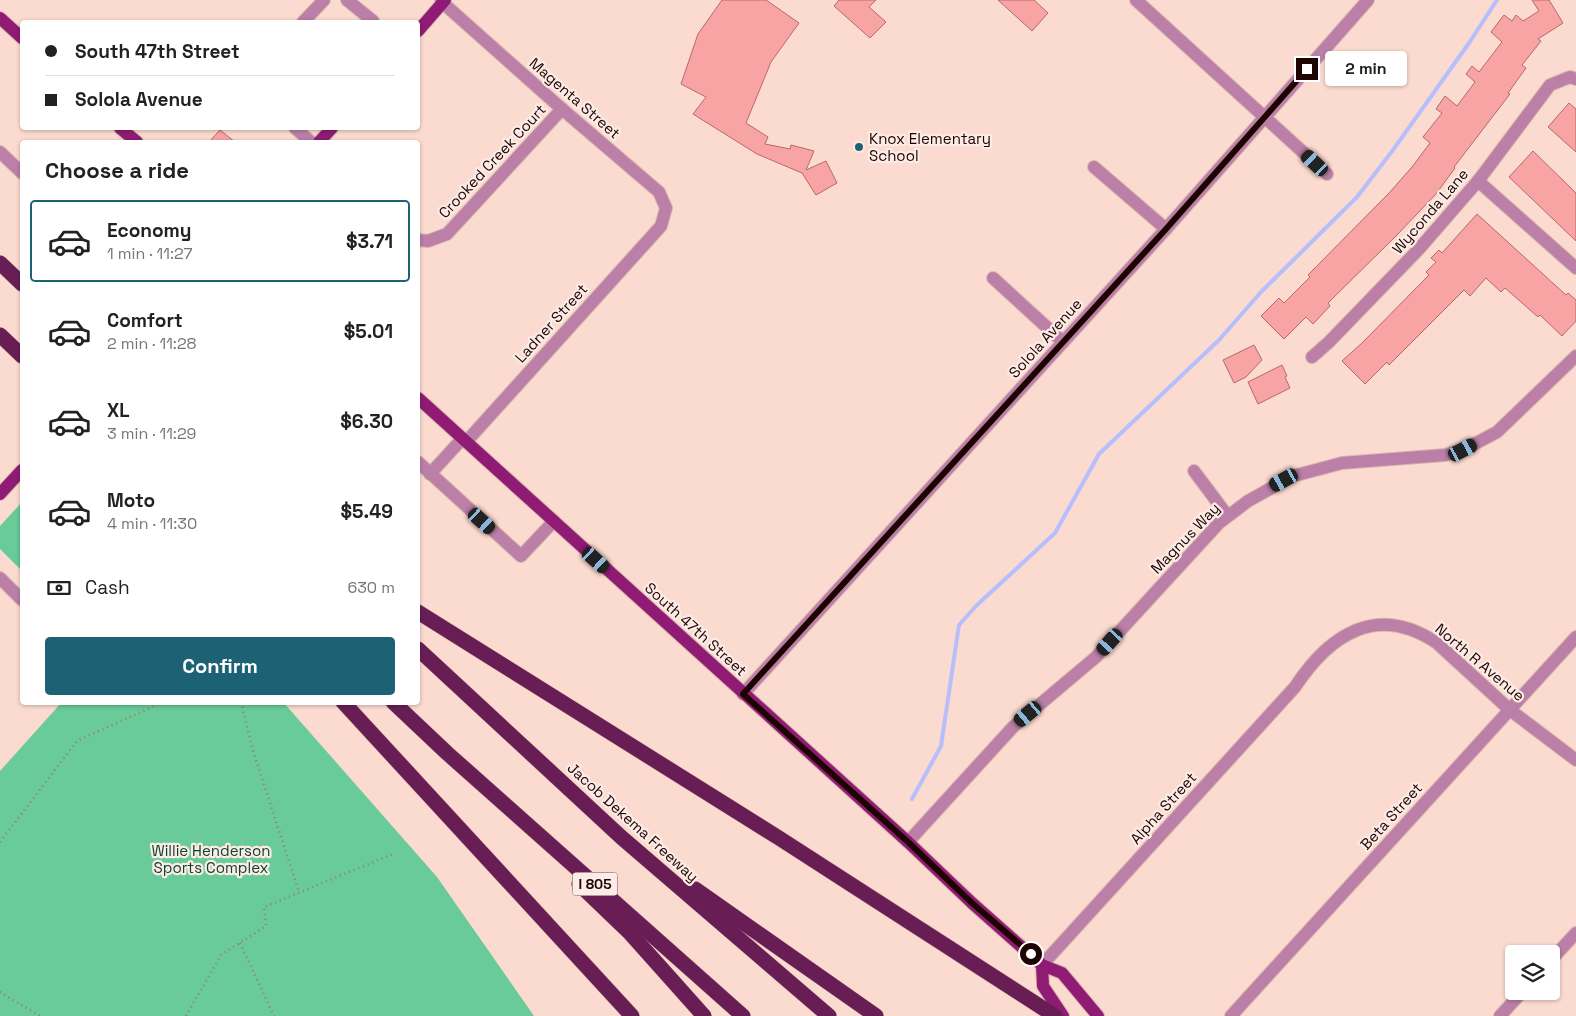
<!DOCTYPE html>
<meta charset="utf-8">
<style>
body{margin:0;font-family:"Space Grotesk",sans-serif;background:#f2f2f2;color:#222;height:100vh;display:flex;flex-direction:column;font-size:19px;white-space:nowrap}
*{box-sizing:border-box;margin:0}
p{font-size:16px;color:#767676}
.icon{flex:none;width:28px;height:28px;fill:none;stroke:currentColor;stroke-width:2;stroke-linecap:round;stroke-linejoin:round}
.map{position:relative;flex:1;overflow:hidden}
.drawer{position:absolute;left:20px;top:140px;width:400px;height:565px;display:flex;flex-direction:column;background:#fff;border-radius:5px;box-shadow:0 1px 4px #0004}
.drawer>*{flex:none}
.top-card{position:absolute;left:20px;top:20px;width:400px;height:110px;border-radius:5px;box-shadow:0 1px 4px #0004;display:grid;align-content:center;height:110px;padding:0 25px;background:#fff}
.fabs{position:absolute;left:1505px;top:945px;display:grid;gap:10px}
.fabs a{display:grid;place-items:center;width:55px;height:55px;border-radius:5px;background:#fff;box-shadow:0 1px 4px #0004;font-size:25px}
.end{position:absolute;width:22px;height:22px;margin:-11px;border:6px solid #1e0400;background:#fff;box-shadow:0 0 0 2px #fff}
.from{border-radius:50%}
.bubble{position:absolute;height:35px;border-radius:5px;background:#fff;box-shadow:0 1px 4px #0004;font-size:16px;font-weight:700;line-height:35px;text-align:center}
.car{position:absolute;width:15px;height:30px;margin:-15px -8px;border-radius:6px;box-shadow:0 0 4px 1px #0007;background:linear-gradient(#222 24%,#8ab4d8 0 40%,#222 0 76%,#8ab4d8 0 86%,#222 0)}
.top-card b{display:flex;align-items:center;gap:18px;height:48px;font-size:19px}
.top-card b+b{border-top:1px solid #e0e0e0}
.top-card i{width:12px;height:12px;background:#222}
ul{padding:0;list-style:none}
li{display:flex;align-items:center;gap:15px;height:82px;margin:0 10px 8px;padding:0 15px;border:2px solid transparent;border-radius:5px}
li div{flex:1}
li b{display:block;font-size:19px}
li em{font-style:normal;font-weight:700}
li.active{border-color:#1d6274}
li>.icon{width:45px;height:45px;stroke-width:1.5}
h2{padding:0 25px;font-size:22px;line-height:60px}
.pay{display:flex;align-items:center;gap:12px;height:55px;padding:0 25px;font-size:19px}
.pay p{margin-inline-start:auto}
.button{display:flex;gap:10px;margin-top:auto;padding:10px 25px}
.button a{flex:1;height:58px;border-radius:5px;background:#1d6274;color:#fff;font-size:20px;font-weight:700;line-height:58px;text-align:center}
.map>svg:first-child{display:block}
.green{fill:#69cb99}
.lines{fill:none;stroke-linecap:round;stroke-linejoin:round}
.stream{stroke:#b7befc;stroke-width:4}
.building{fill:#f9a4a4;stroke:#b76869}
.minor-casing{stroke:#d8b8ae;stroke-width:14}
.major-casing{stroke:#d8b8ae;stroke-width:14}
.highway-casing{stroke:#d8b8ae;stroke-width:16}
.path{stroke:#987a72;stroke-width:2.5;stroke-dasharray:1 4;stroke-linecap:butt}
.minor{stroke:#bb7fa8;stroke-width:12}
.major{stroke:#8f1b75;stroke-width:12}
.highway{stroke:#681e55;stroke-width:15}
.route{stroke:#1e0400;stroke-width:6}
.poi-dot{fill:#1d6274;stroke:#fcebe6;stroke-width:2}
.labels{text-anchor:middle;dominant-baseline:central;stroke-width:4.5;stroke-linejoin:round;paint-order:stroke}
.shield{fill:#fcebe6;stroke:#614945;stroke-width:1}
.shield-label{font-size:14px;font-weight:bold;fill:#1e0400}
.street-label{font-size:15px;fill:#1e0400;stroke:#fcebe6}
.poi-label{font-size:15px;fill:#1e0400;stroke:#fcebe6;text-anchor:start}
.park-label{font-size:15px;fill:#0b432a;stroke:#fcebe6}
</style>
<div class="map">
<svg width="1576" height="1016" viewBox="0 0 1576 1016">
<rect width="100%" height="100%" fill="#fbdacf"/>
<g class="green">
<path d="M22,502V571L0,549V526Z"/>
<path d="M62,702L284,703L437,877L534,1016H0V771Z"/>
</g>
<g class="lines">
<path class="stream" d="M912,799L941,746L959,625L977,605L1055,533L1099,454L1219,340L1261,292L1357,197L1393,150L1469,43L1497,0"/>
</g>
<g class="building">
<path d="M722,0H766L799,23L771,62L746,123L768,137L765,144L790,149L791,145L814,151L806,170L826,161L837,183L816,195L802,173L757,154L693,114L706,97L681,84L698,34Z"/>
<path d="M839,0H876L869,7L886,22L870,38L834,6Z"/>
<path d="M998,0H1034L1048,13L1032,31Z"/>
<path d="M1532,0H1549L1563,23L1538,39L1541,41L1522,65L1526,68L1508,93L1510,94L1454,167L1455,168L1436,194L1396,236L1328,303L1330,306L1313,324L1306,317L1284,339L1261,316L1279,298L1284,303L1310,277L1308,275L1390,192L1412,167L1430,143L1423,137L1442,113L1436,109L1445,96L1457,106L1475,82L1466,74L1472,66L1479,72L1502,42L1491,32L1504,15L1512,21L1516,15L1523,21L1539,11Z"/>
<path d="M1569,103L1576,109V152L1548,127Z"/>
<path d="M220,130L235,142H209Z"/>
<path d="M1533,151L1576,193V241L1509,177Z"/>
<path d="M1477,214L1566,295L1568,293L1576,300V321L1562,336L1540,315L1538,317L1505,288L1501,292L1486,278L1470,296L1464,290L1389,365L1387,362L1365,384L1342,361L1362,343L1429,275L1426,272L1436,262L1431,258L1439,250L1442,253Z"/>
<path d="M1254,345L1262,360L1246,377L1234,383L1223,360Z"/>
<path d="M1282,365L1287,376L1285,377L1290,388L1258,404L1248,382Z"/>
</g>
<g class="lines">
<g class="minor-casing">
<g id="minor">
<path d="M347,0L373,21"/>
<path d="M441,0L443,3L562,109L659,192L666,208L661,226L466,442"/>
<path d="M1136,0L1327,174"/>
<path d="M303,22L324,0"/>
<path d="M295,128L311,142"/>
<path d="M0,152L22,173"/>
<path d="M1094,167L1166,229"/>
<path d="M1478,181L1576,268"/>
<path d="M418,240L428,241L447,234L562,109"/>
<path d="M993,278L1063,342"/>
<path d="M1312,357L1329,342L1419,249L1478,181L1550,85L1570,77L1576,79"/>
<path d="M418,462L521,556L554,521"/>
<path d="M1194,471L1227,515"/>
<path d="M430,474L462,439"/>
<path d="M0,578L22,600"/>
<path d="M743,694L1166,229L1368,0"/>
<path d="M908,842L1013,727L1096,657L1219,523L1248,501L1293,476L1342,463L1445,455L1463,450L1497,432L1576,356"/>
<path d="M1551,960L1576,933"/>
<path d="M1042,965L1295,687C1330,634 1377,603 1437,643L1510,710L1576,760"/>
<path d="M1231,1016L1576,637"/>
<path d="M1500,1016L1523,991"/>
</g>
</g>
<g class="major-casing">
<g id="major">
<path d="M0,18L22,38"/>
<path d="M418,31L445,0"/>
<path d="M120,128L137,142"/>
<path d="M319,142L332,128"/>
<path d="M418,398L908,842L972,903L1042,965L1062,973L1098,1016"/>
<path d="M0,494L22,470"/>
<path d="M1042,965L1043,986L1063,1016"/>
</g>
</g>
<g class="highway-casing">
<g id="highway">
<path d="M0,263L22,284"/>
<path d="M0,335L22,356"/>
<path d="M418,612L779,838L1055,1016"/>
<path d="M418,649L621,837L829,1016"/>
<path d="M343,702L632,1016"/>
<path d="M393,702L447,753L743,1016"/>
<path d="M579,884L629,932L704,1016"/>
<path d="M695,889L876,1016"/>
</g>
</g>
<g class="path">
<path d="M241,702L253,751L299,892"/>
<path d="M0,842L77,741L163,702"/>
<path d="M240,943L274,1016"/>
<path d="M0,992L40,1016"/>
<path d="M186,1016L221,955L266,926L264,907L393,854"/>
</g>
<use href="#minor" class="minor"/>
<use href="#major" class="major"/>
<use href="#highway" class="highway"/>
</g>
<g class="lines">
<path class="route" d="M1031,954L972,903L908,842L743,694L1166,229L1307,69"/>
</g>
<circle class="poi-dot" cx="859" cy="147" r="5"/>
<g class="labels">
<rect class="shield" x="572.5" y="872.5" width="45" height="23" rx="4"/>
<g class="shield-label">
<text x="595" y="884">I 805</text>
</g>
<g class="street-label">
<text transform="translate(575 98) rotate(41)">Magenta Street</text>
<text transform="translate(492 161) rotate(-47)">Crooked Creek Court</text>
<text transform="translate(1430 211) rotate(-49)">Wyconda Lane</text>
<text transform="translate(551 323) rotate(-48)">Ladner Street</text>
<text transform="translate(1045 338) rotate(-48)">Solola Avenue</text>
<text transform="translate(1185 538) rotate(-46)">Magnus Way</text>
<text transform="translate(696 629) rotate(42)">South 47th Street</text>
<text transform="translate(1480 662) rotate(40)">North R Avenue</text>
<text transform="translate(1163 808) rotate(-48)">Alpha Street</text>
<text transform="translate(1391 816) rotate(-48)">Beta Street</text>
<text transform="translate(633 822) rotate(42)">Jacob Dekema Freeway</text>
</g>
<g class="poi-label">
<text x="869" y="138">Knox Elementary<tspan x="869" dy="17">School</tspan></text>
</g>
<g class="park-label">
<text x="211" y="850">Willie Henderson<tspan x="211" dy="17">Sports Complex</tspan></text>
</g>
</g>
</svg>
<div class="fabs">
<a><svg class="icon" aria-label="layers" viewBox="0 0 24 24"><path d="M12 4l9 5-9 5-9-5zM3 14l9 5 9-5"/></svg></a>
</div>
<i class="end from" style="left:1031px;top:954px"></i>
<i class="end" style="left:1307px;top:69px"></i>
<div class="bubble" style="left:1325px;top:51px;width:82px">2 min</div>
<i class="car" style="left:1315px;top:163px;rotate:313deg"></i>
<i class="car" style="left:1463px;top:450px;rotate:62deg"></i>
<i class="car" style="left:1284px;top:480px;rotate:241deg"></i>
<i class="car" style="left:482px;top:521px;rotate:132deg"></i>
<i class="car" style="left:596px;top:560px;rotate:132deg"></i>
<i class="car" style="left:1110px;top:642px;rotate:222deg"></i>
<i class="car" style="left:1028px;top:714px;rotate:230deg"></i>
<div class="top-card">
<b><i class="from"></i>South 47th Street</b>
<b><i></i>Solola Avenue</b>
</div>
<section class="drawer">
<h2>Choose a ride</h2>
<ul>
<li class="active"><svg class="icon" aria-label="car" viewBox="0 0 24 24"><path d="M5 17H2v-5l4-1 3-4h7l3 4 3 1v5h-3M9 17h6M6 11h13"/><circle cx="7" cy="17" r="2"/><circle cx="17" cy="17" r="2"/></svg><div><b>Economy</b><p>1 min · 11:27</p></div><em>$3.71</em></li>
<li><svg class="icon" aria-label="car" viewBox="0 0 24 24"><path d="M5 17H2v-5l4-1 3-4h7l3 4 3 1v5h-3M9 17h6M6 11h13"/><circle cx="7" cy="17" r="2"/><circle cx="17" cy="17" r="2"/></svg><div><b>Comfort</b><p>2 min · 11:28</p></div><em>$5.01</em></li>
<li><svg class="icon" aria-label="car" viewBox="0 0 24 24"><path d="M5 17H2v-5l4-1 3-4h7l3 4 3 1v5h-3M9 17h6M6 11h13"/><circle cx="7" cy="17" r="2"/><circle cx="17" cy="17" r="2"/></svg><div><b>XL</b><p>3 min · 11:29</p></div><em>$6.30</em></li>
<li><svg class="icon" aria-label="car" viewBox="0 0 24 24"><path d="M5 17H2v-5l4-1 3-4h7l3 4 3 1v5h-3M9 17h6M6 11h13"/><circle cx="7" cy="17" r="2"/><circle cx="17" cy="17" r="2"/></svg><div><b>Moto</b><p>4 min · 11:30</p></div><em>$5.49</em></li>
</ul>
<div class="pay"><svg class="icon" aria-label="cash" viewBox="0 0 24 24"><path d="M3 7h18v10H3z"/><circle cx="12" cy="12" r="2"/></svg>Cash<p>630 m</p></div>
<div class="button"><a>Confirm</a></div>
</section>
</div>
